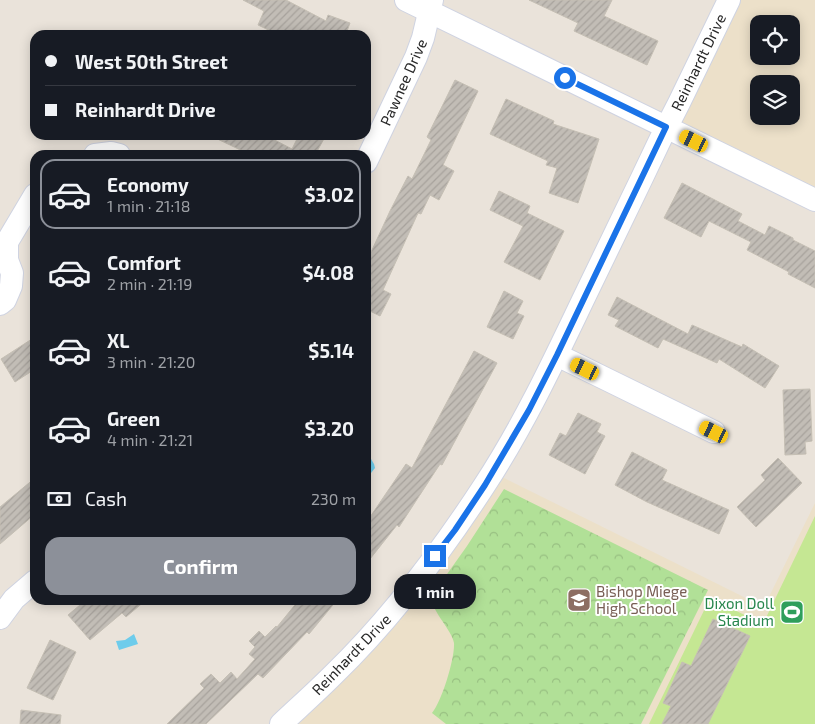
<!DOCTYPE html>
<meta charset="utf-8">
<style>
body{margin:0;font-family:"Exo 2",sans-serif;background:#242831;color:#f1f3f6;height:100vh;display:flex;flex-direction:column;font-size:19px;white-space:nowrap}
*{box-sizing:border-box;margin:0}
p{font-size:16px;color:#9ea1a6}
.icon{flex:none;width:28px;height:28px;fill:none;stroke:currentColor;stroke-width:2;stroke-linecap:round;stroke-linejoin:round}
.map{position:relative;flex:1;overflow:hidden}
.drawer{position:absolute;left:30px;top:150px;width:341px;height:455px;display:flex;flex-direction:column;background:#171b24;border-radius:15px;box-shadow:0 2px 12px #0003}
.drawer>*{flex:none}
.guide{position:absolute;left:30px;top:30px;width:341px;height:110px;border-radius:15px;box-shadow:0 2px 12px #0003;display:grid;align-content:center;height:110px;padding:0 15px;background:#171b24}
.buttons{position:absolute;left:750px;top:15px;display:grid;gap:10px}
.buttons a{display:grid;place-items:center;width:50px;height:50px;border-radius:10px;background:#171b24;box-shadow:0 2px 12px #0003;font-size:25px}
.end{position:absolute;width:22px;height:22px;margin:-11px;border:6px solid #1a73e8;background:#fff;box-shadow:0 0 0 2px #fff}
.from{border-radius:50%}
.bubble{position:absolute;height:35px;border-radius:15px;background:#171b24;box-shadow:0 2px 12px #0003;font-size:16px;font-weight:700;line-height:35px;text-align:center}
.car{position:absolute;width:15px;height:30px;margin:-15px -8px;border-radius:6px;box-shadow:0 0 4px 1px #0007;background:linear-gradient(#f5c518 24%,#345 0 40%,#f5c518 0 76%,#345 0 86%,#f5c518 0)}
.guide b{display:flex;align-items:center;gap:18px;height:48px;font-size:19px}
.guide b+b{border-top:1px solid #363941}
.guide i{width:12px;height:12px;background:#f1f3f6}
ul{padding:9px 0 0;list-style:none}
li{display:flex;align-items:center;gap:15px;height:70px;margin:0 10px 8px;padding:0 5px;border:2px solid transparent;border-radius:15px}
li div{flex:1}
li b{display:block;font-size:19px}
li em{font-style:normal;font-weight:700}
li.active{border-color:#8c9099}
li>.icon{width:45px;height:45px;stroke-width:1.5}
.pay{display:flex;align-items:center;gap:12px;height:55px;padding:0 15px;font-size:19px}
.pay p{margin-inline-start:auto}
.cta{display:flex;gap:10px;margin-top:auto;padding:10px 15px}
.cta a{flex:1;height:58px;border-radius:15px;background:#8c9099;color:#fff;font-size:20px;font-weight:700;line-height:58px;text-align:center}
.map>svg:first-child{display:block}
.education{fill:#ece0c9;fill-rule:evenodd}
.forest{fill:url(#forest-crowns)}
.pitch{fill:#c5e793}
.water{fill:#6ecceb}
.building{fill:url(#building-hatch);stroke:#c5bfb4}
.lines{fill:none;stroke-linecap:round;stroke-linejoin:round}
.minor-casing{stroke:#cfd3e1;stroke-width:24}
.minor{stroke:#fff;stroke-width:22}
.route{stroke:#1a73e8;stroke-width:6}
.labels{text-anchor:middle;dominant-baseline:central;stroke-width:4;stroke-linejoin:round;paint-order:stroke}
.street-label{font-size:15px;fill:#282828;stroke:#fff}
.education-label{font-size:15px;fill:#785e54;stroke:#fff;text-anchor:start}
.leisure-label{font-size:15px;fill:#27864d;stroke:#fff;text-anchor:end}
</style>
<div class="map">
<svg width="815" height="724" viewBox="0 0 815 724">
<defs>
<pattern id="forest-crowns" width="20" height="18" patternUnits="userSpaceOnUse" patternTransform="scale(1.25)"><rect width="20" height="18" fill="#b1e097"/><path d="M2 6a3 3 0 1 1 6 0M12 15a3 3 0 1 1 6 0" fill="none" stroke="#98c082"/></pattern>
<pattern id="building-hatch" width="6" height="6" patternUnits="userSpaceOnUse" patternTransform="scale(1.25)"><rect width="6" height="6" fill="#c2bdb6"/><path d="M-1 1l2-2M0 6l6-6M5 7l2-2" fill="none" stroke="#a7a29c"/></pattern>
</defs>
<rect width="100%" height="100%" fill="#eae3da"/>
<g class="education">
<path d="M735,0H815V191L675,123ZM759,24H791V56H759ZM759,84H791V116H759Z"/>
<path d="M498,475L764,607L815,503V724H287Z"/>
</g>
<path class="forest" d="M504,489L708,590L641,724H446L432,713C442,701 455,658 454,643C452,630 430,609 432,598C432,595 434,593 435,591L467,546Z"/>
<path class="pitch" d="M815,516V724H649L710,598L763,624Z"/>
<g class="water">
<path d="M366,459H371L374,464L375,468L371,473H366Z"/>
<path d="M134,634L138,644L119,650L116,641L125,640Z"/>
</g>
<g class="building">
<path d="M243,0H286L326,21L328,15L350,23L347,31L354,35H279L258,25L264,11Z"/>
<path d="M529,0H612L604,16L658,41L647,65L574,31L578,23Z"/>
<path d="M455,80L478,91L443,165L454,171L439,200L430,195L421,214L418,213L383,290L391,294L380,316L366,309V263L390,211L408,176L412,179L431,140L427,137Z"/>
<path d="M506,99L554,121L553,124L599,139L578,203L549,193L557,168L546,165L548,161L490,134Z"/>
<path d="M209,135H265L292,149L299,135H326L315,155H251Z"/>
<path d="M682,183L742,214L738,221L765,235L769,226L793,238V240L815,251V288L788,274L789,272L747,250L751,242L709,221L701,237L664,218Z"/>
<path d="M499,191L530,206L527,213L564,231L540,280L504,262L523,226L490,210Z"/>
<path d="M504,291L523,301L517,313L524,316L513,339L487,327Z"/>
<path d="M617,297L688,334L692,325L742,347L743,344L779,366L765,388L719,359L717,363L663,339L658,348L615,326L619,320L608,315Z"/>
<path d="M35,337V369L15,382L1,359Z"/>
<path d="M474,351L497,363L442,465L440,464L399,527L397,525L366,564V523L406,464L412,468Z"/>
<path d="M810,389L812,441L805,442L806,454L785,455L783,390Z"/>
<path d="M578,413L601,424L597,432L605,436L585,474L549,455L560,433L566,436Z"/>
<path d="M632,452L667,470L662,480L729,510L719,534L647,502L615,485Z"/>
<path d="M778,458L802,483L756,527L737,507L765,480L761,475Z"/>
<path d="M35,478V514L0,544V507Z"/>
<path d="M86,600H146L126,617L122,613L90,640L68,615Z"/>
<path d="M299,600H337L309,634L307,632L263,678L258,674L206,724H167L204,688L200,684L211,674L220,683L231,672L237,679L255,659L249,654L255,647L249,641L259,631L265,637L276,626L277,627Z"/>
<path d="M713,619L750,636L708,724H662L671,706L663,703L682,662L691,666Z"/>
<path d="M50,640L76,652L53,700L27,688Z"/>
<path d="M21,710L61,715L60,724H20Z"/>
</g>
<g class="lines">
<g class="minor-casing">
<g id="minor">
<path d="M406,0L815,200"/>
<path d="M95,155L111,153L119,155"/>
<path d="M366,162L416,57L423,38L432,0"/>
<path d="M0,304L5,300L11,286L12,273L7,260V242L35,195"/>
<path d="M557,355L714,432"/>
<path d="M0,618L14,599L35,581"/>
<path d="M281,724C298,708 316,692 333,675C390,620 441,552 484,486C522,428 552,365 582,302C608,248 635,193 661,138L679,103L729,0"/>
</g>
</g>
<use href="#minor" class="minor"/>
</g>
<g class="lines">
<path class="route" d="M435,556L455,530L485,485L529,410L557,355L666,127L565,78"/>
</g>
<defs>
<g id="school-square" transform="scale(1.25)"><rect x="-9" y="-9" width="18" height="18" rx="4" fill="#8d6e63" stroke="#fff"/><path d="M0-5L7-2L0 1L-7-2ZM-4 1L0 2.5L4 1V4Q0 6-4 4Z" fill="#fff"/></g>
<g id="stadium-square" transform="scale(1.25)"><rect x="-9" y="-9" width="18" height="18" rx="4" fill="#2e9e5b" stroke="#fff"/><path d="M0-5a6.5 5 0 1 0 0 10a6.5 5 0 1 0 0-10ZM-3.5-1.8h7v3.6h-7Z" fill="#fff"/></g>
</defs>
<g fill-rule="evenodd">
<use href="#school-square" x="579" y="600"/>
<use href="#stadium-square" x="792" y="612"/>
</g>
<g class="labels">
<g class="street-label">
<text transform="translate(698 62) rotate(-64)">Reinhardt Drive</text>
<text transform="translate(403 82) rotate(-66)">Pawnee Drive</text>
<text transform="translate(351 654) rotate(-46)">Reinhardt Drive</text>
</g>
<g class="education-label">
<text x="596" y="591">Bishop Miege<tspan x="596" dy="17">High School</tspan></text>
</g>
<g class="leisure-label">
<text x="774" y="603">Dixon Doll<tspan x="774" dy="17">Stadium</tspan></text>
</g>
</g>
</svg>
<div class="buttons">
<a><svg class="icon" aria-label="locate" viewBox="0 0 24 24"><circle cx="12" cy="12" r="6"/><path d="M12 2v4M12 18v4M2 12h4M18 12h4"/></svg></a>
<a><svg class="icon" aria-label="layers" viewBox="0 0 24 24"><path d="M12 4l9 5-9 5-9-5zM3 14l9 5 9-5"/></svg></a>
</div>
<i class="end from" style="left:565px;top:78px"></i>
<i class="end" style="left:435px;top:556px"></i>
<div class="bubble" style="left:394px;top:574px;width:82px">1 min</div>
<i class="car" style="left:694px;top:141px;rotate:296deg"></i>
<i class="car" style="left:585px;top:369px;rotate:296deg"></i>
<i class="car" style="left:714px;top:432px;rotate:296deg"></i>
<div class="guide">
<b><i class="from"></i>West 50th Street</b>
<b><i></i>Reinhardt Drive</b>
</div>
<section class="drawer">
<ul>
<li class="active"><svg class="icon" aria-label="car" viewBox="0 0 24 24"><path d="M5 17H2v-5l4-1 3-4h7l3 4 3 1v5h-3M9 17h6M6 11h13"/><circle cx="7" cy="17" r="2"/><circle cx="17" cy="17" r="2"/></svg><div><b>Economy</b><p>1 min · 21:18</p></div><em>$3.02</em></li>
<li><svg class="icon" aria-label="car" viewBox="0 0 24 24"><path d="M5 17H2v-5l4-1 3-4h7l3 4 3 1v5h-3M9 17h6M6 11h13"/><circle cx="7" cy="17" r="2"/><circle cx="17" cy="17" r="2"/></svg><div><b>Comfort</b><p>2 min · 21:19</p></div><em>$4.08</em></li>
<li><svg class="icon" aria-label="car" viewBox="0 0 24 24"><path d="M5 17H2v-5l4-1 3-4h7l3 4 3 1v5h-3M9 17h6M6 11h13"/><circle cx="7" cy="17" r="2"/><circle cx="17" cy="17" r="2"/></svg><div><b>XL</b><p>3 min · 21:20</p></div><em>$5.14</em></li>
<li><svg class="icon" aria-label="car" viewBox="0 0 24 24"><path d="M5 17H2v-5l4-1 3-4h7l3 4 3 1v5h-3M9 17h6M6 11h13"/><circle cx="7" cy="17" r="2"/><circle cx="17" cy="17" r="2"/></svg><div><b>Green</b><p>4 min · 21:21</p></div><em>$3.20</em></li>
</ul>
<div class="pay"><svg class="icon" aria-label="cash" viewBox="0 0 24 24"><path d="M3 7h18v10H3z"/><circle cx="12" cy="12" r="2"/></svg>Cash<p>230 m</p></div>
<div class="cta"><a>Confirm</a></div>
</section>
</div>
